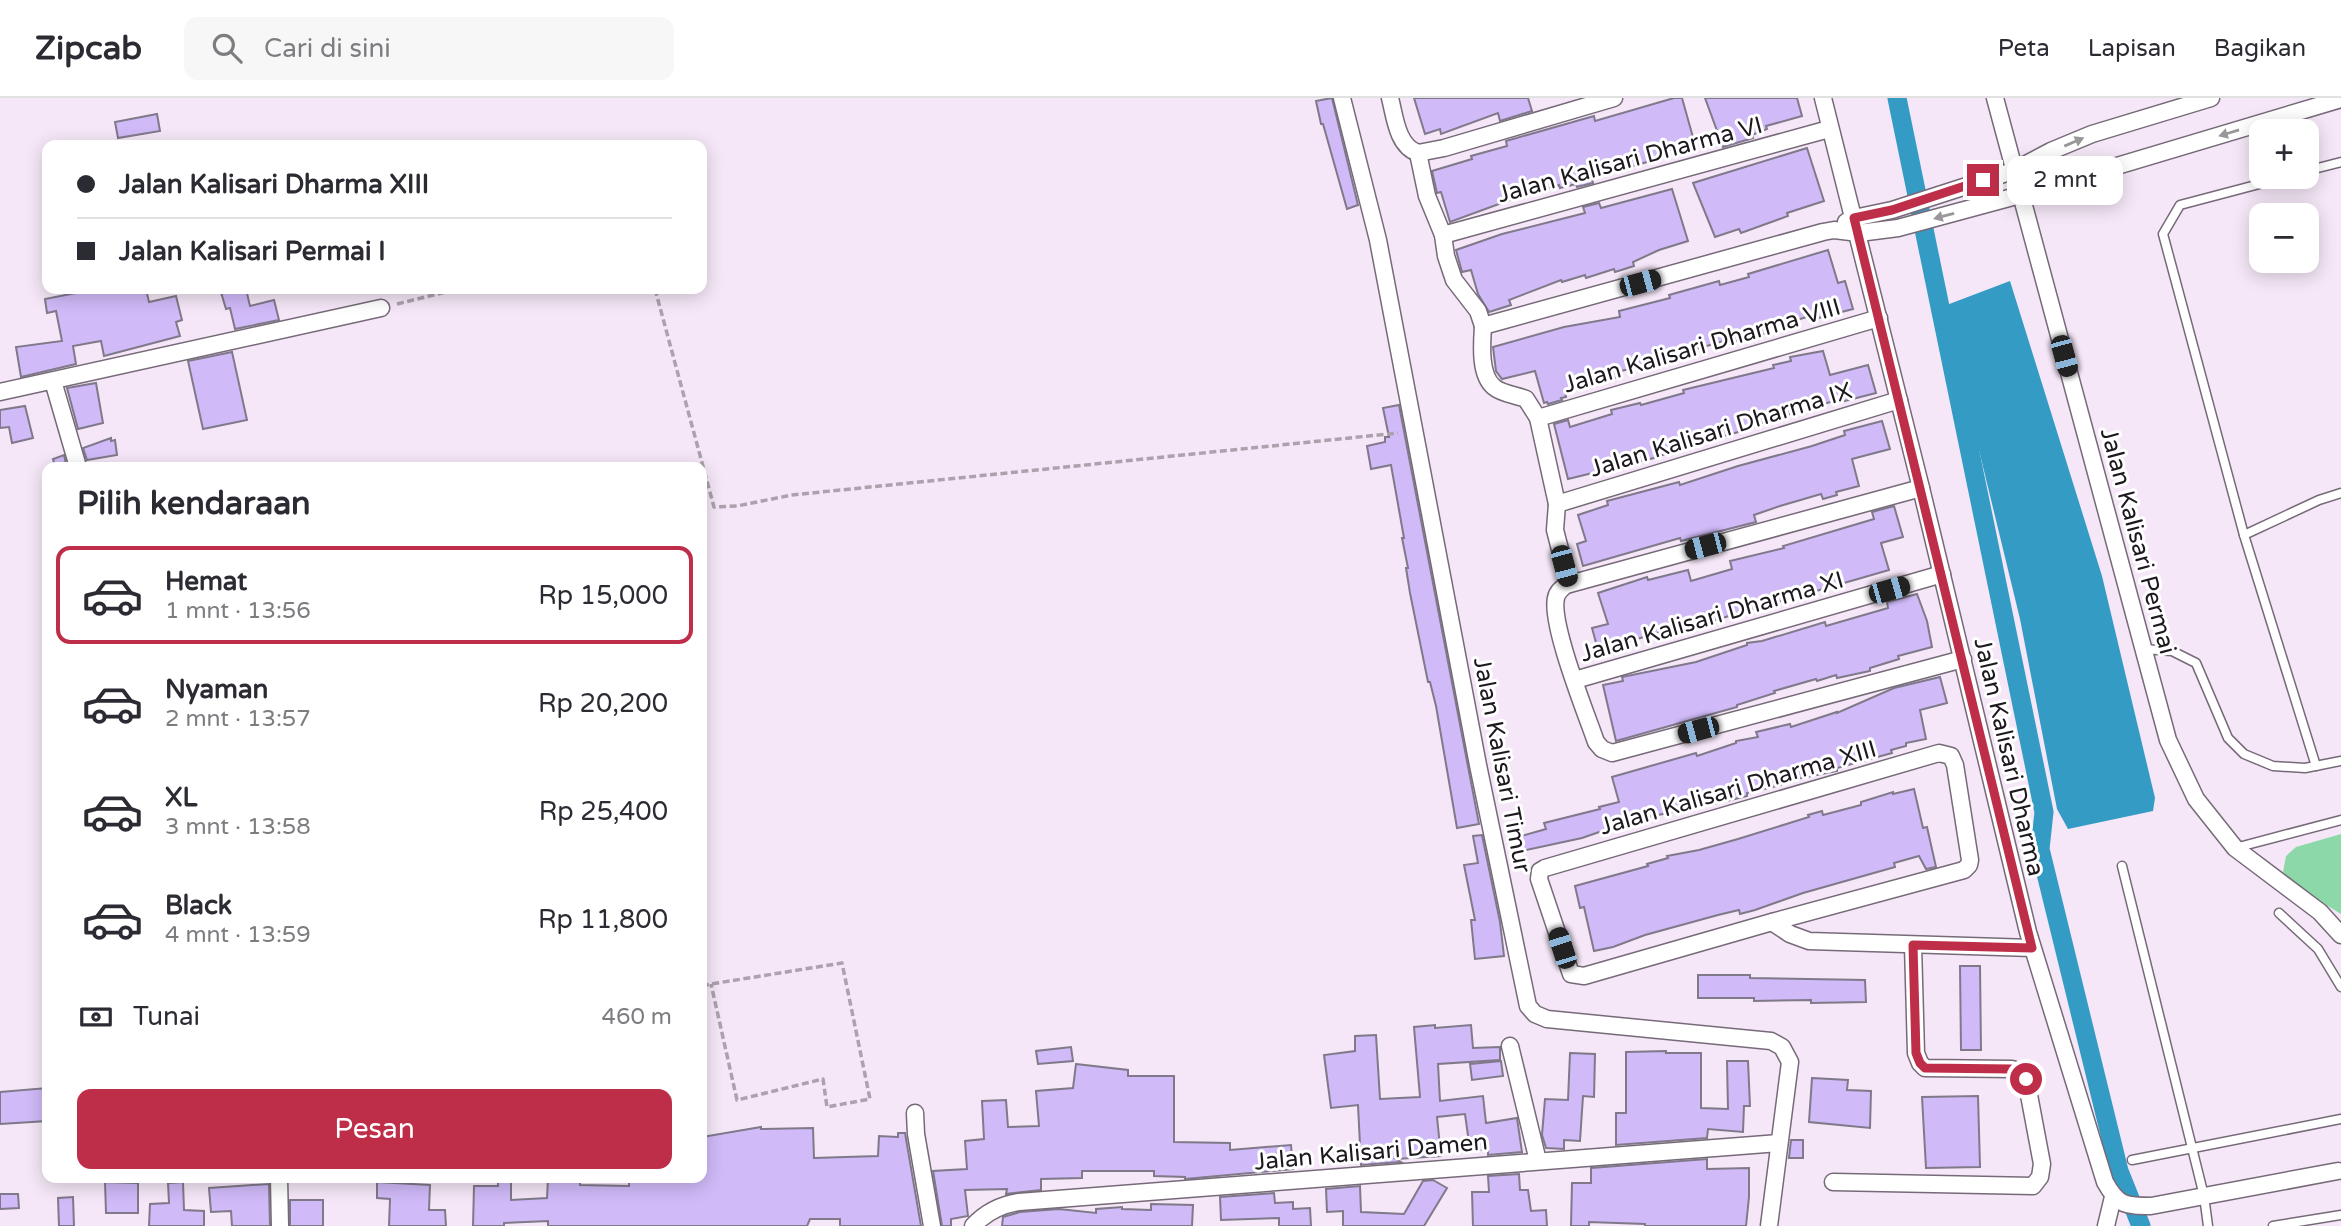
<!DOCTYPE html>
<html lang="id">
<meta charset="utf-8">
<style>
body{margin:0;font-family:"Varela Round",sans-serif;background:#f7f7f7;color:#2b2b33;height:100vh;display:flex;flex-direction:column;font-size:26px;white-space:nowrap}
*{box-sizing:border-box;margin:0}
p{font-size:23px;color:#7c7c81}
.icon{flex:none;width:38px;height:38px;fill:none;stroke:currentColor;stroke-width:2;stroke-linecap:round;stroke-linejoin:round}
.map{position:relative;flex:1;overflow:hidden}
.drawer{position:absolute;left:42px;top:364px;width:665px;height:721px;display:flex;flex-direction:column;background:#fff;border-radius:14px;box-shadow:0 4px 18px #0003}
.drawer>*{flex:none}
.top-card{position:absolute;left:42px;top:42px;width:665px;height:154px;border-radius:14px;box-shadow:0 4px 18px #0003;display:grid;align-content:center;height:154px;padding:0 35px;background:#fff}
.controls{position:absolute;left:2249px;top:21px;display:grid;gap:14px}
.controls a{display:grid;place-items:center;width:70px;height:70px;border-radius:14px;background:#fff;box-shadow:0 4px 18px #0003;font-size:35px}
.end{position:absolute;width:32px;height:32px;margin:-16px;border:9px solid #bf2e49;background:#fff;box-shadow:0 0 0 4px #fff}
.from{border-radius:50%}
.bubble{position:absolute;height:49px;border-radius:14px;background:#fff;box-shadow:0 4px 18px #0003;font-size:23px;font-weight:600;line-height:49px;text-align:center}
.car{position:absolute;width:21px;height:42px;margin:-21px -10px;border-radius:9px;box-shadow:0 0 5px 2px #0007;background:linear-gradient(#222 24%,#8ab4d8 0 40%,#222 0 76%,#8ab4d8 0 86%,#222 0)}
.top-card b{display:flex;align-items:center;gap:24px;height:66px;font-size:26px}
.top-card b+b{border-top:2px solid #e1e1e2}
.top-card i{width:18px;height:18px;background:#2b2b33}
ul{padding:0;list-style:none}
li{display:flex;align-items:center;gap:21px;height:98px;margin:0 14px 10px;padding:0 21px;border:4px solid transparent;border-radius:14px}
li div{flex:1}
li b{display:block;font-size:26px}
li em{font-style:normal;font-weight:600}
li.selected{border-color:#bf2e49}
li>.icon{width:63px;height:63px;stroke-width:1.5}
h2{padding:0 35px;font-size:32px;line-height:84px}
.pay{display:flex;align-items:center;gap:18px;height:77px;padding:0 35px;font-size:26px}
.pay p{margin-inline-start:auto}
.cta{display:flex;gap:14px;margin-top:auto;padding:14px 35px}
.cta a{flex:1;height:80px;border-radius:14px;background:#bf2e49;color:#fff;font-size:28px;font-weight:600;line-height:80px;text-align:center}
header{display:flex;align-items:center;gap:42px;box-sizing:border-box;height:98px;padding:0 35px;background:#fff;border-bottom:2px solid #e1e1e2}
header strong{font-size:33px}
nav{display:flex;gap:38px;margin-inline-start:auto;font-size:24px}
.search{width:490px;height:63px;background:#f7f7f7;display:flex;align-items:center;gap:18px;box-sizing:border-box;padding:0 24px;border-radius:14px;color:#7c7c81;font-size:26px}
.map>svg:first-child{display:block}
.green{fill:#8dd8a9}
.water{fill:#339bc4}
.lines{fill:none;stroke-linecap:round;stroke-linejoin:round}
.canal{stroke:#339bc4;stroke-width:19}
.building{fill:#d0baf8;stroke:#7f798a;stroke-width:2}
.lane-casing{stroke:#766a78;stroke-width:11}
.street-casing{stroke:#766a78;stroke-width:19}
.path{stroke:#aca1ad;stroke-width:3.5;stroke-dasharray:7 3.5;stroke-linecap:butt}
.lane{stroke:#fff;stroke-width:8}
.street{stroke:#fff;stroke-width:16}
.oneway{fill:#99979a}
.route{stroke:#bf2e49;stroke-width:9}
.labels{text-anchor:middle;dominant-baseline:central;stroke-width:6;stroke-linejoin:round;paint-order:stroke}
.street-label{font-size:24px;fill:#1d181e;stroke:#fff}
</style>
<header>
<strong>Zipcab</strong>
<div class="search"><svg class="icon" aria-label="search" viewBox="0 0 24 24"><circle cx="10" cy="10" r="6"/><path d="M15 15l6 6"/></svg>Cari di sini</div>
<nav><a>Peta</a><a>Lapisan</a><a>Bagikan</a></nav>
</header>
<div class="map">
<svg width="2341" height="1128" viewBox="0 0 2341 1128">
<rect width="100%" height="100%" fill="#f5e7f7"/>
<path class="green" d="M2341,736V816L2295,788L2283,774L2286,758L2296,749Z"/>
<path class="water" d="M2010,183L2102,478L2155,700L2153,713L2068,731L2057,711L2020,521L1944,208Z"/>
<g class="lines">
<path class="canal" d="M1897,0L2044,714L2040,751L2119,1073L2141,1128"/>
</g>
<g class="building">
<path d="M1332,0L1358,107L1347,111L1323,26H1321L1316,3Z"/>
<path d="M1414,0H1528L1532,13L1500,23L1498,15L1441,36L1440,31L1425,36Z"/>
<path d="M1674,0H1682L1696,50L1680,55L1678,49L1660,55L1662,60L1592,79L1593,85L1577,89L1576,86L1560,90L1559,87L1518,99L1450,124L1441,94L1437,95L1432,73L1472,61L1471,58L1507,48L1506,43L1594,18L1595,23Z"/>
<path d="M1705,0H1797L1802,18L1766,28L1767,31L1752,37L1753,40L1723,49Z"/>
<path d="M157,16L160,33L118,40L115,24Z"/>
<path d="M1807,50L1824,103L1787,115L1788,118L1741,135L1739,131L1715,139L1693,85Z"/>
<path d="M1672,91L1688,143L1659,152L1633,164L1634,168L1615,174L1614,171L1586,180L1585,177L1562,184L1561,182L1509,202L1511,207L1489,214L1478,196L1471,172L1462,174L1456,152L1502,136L1585,115L1583,109L1599,105L1601,110Z"/>
<path d="M1828,152L1838,185L1845,183L1853,211L1815,221L1814,217L1779,227L1780,232L1725,246L1724,243L1665,260L1666,262L1651,267L1615,274L1617,279L1565,294L1566,299L1561,300L1562,302L1548,306L1547,304L1544,305L1535,273L1502,281L1496,273L1493,249L1564,229L1620,219L1619,213L1670,200L1669,197L1719,183L1720,187L1749,179L1748,176Z"/>
<path d="M96,191H146L149,204L176,198L182,222L176,224L180,238L104,258L101,243L73,248L76,266L21,279L16,249L62,243L56,213L47,215L45,201Z"/>
<path d="M220,191H246L250,208L274,202L279,222L235,231L230,210L226,211Z"/>
<path d="M1823,253L1830,277L1868,267L1876,295L1837,305V302L1764,324L1746,332L1674,351V353L1654,360L1568,381L1554,326L1568,322L1570,329L1612,316L1611,312L1640,305L1641,307L1684,295L1683,292L1774,270L1773,267L1791,263L1790,259Z"/>
<path d="M232,254L247,322L203,331L188,263Z"/>
<path d="M96,285L103,325L78,331L67,290Z"/>
<path d="M1399,307L1479,726L1457,730L1436,608L1430,584H1428L1410,495L1406,470H1408L1402,440H1404L1391,367L1371,371L1367,348L1385,344V339H1389L1383,310Z"/>
<path d="M25,308L33,340L12,345L9,329L0,330V312Z"/>
<path d="M1882,323L1890,351L1852,361L1859,388L1836,394L1837,397L1823,401L1821,396L1780,408L1754,417L1756,424L1681,443L1680,440L1583,468L1577,446L1586,443L1578,417L1608,407L1607,403L1679,384L1680,387L1738,368L1812,348L1845,337L1844,333Z"/>
<path d="M111,340V343L115,342L117,357L87,362L83,350Z"/>
<path d="M64,357L66,366L55,368L53,361Z"/>
<path d="M1894,408L1903,439L1881,445L1889,472L1684,531L1683,528L1598,552L1592,530L1608,526L1598,495L1647,479L1648,482L1688,472L1691,483L1732,471L1730,463L1784,450L1783,448L1874,421L1872,414Z"/>
<path d="M1917,496L1927,523L1932,549L1898,558L1899,561L1870,570V573L1837,580L1836,577L1817,583L1816,581L1774,593L1775,595L1737,607V609L1616,643L1603,587L1623,583L1622,579L1696,564L1747,547V545L1762,543L1825,524L1826,528L1888,510L1887,504Z"/>
<path d="M1940,579L1947,605L1920,612L1926,641L1906,645V648L1891,652L1892,655L1837,670V673L1781,684V687L1747,695V698L1731,702L1634,722L1582,740L1522,753L1518,739L1546,731L1544,725L1600,711L1599,709L1619,704L1612,679L1696,655L1697,658L1736,645V643L1758,639L1756,634L1790,626L1791,629L1837,614V615L1894,590Z"/>
<path d="M1914,691L1923,730L1927,729L1936,769L1926,771L1919,758L1894,765L1895,769L1803,795L1755,812L1740,816L1739,812L1718,817L1645,837L1613,849L1594,853L1584,809L1580,810L1575,788L1648,768L1647,766L1668,760L1667,758L1699,752L1738,741L1809,719L1808,717L1822,713L1823,717L1861,707V704L1893,694V696Z"/>
<path d="M1482,737L1500,824L1504,858L1475,861L1471,822H1475L1464,767L1478,765L1473,738Z"/>
<path d="M1960,868H1980L1981,952H1961Z"/>
<path d="M1698,877H1750V880L1865,882L1866,904L1811,905V902L1754,903V900H1698Z"/>
<path d="M1435,927V930L1471,927L1473,950L1500,949V962L1438,966L1440,1003L1483,998L1486,1025L1517,1020L1522,1054L1488,1057V1051L1471,1053V1050L1470,1052L1465,1016L1437,1019L1441,1058L1396,1061L1401,1064L1361,1067L1358,1007L1331,1010L1324,957L1355,953V938L1376,937L1380,1001L1420,999L1414,929Z"/>
<path d="M1071,949L1073,963L1038,966L1036,953Z"/>
<path d="M1666,953V955H1701V1010L1728,1011L1727,963H1748L1750,1008H1744L1743,1034L1708,1031L1707,1040L1616,1047V1015H1626V954Z"/>
<path d="M1570,955L1595,956L1594,999L1583,998L1580,1043L1564,1042V1051L1546,1050L1542,1037L1545,1001L1568,1002Z"/>
<path d="M1501,963L1503,978L1472,982L1470,966Z"/>
<path d="M1076,966L1128,972V978H1174V1044L1230,1045V1052L1291,1047L1293,1071L1185,1081V1079L1154,1078V1073H1082V1080L1041,1081V1092L1006,1096L1007,1091L965,1092L968,1118L951,1121V1128H942L933,1073L967,1071L965,1043L984,1041L982,1003L1006,1002L1008,1029L1039,1028L1036,993L1073,990Z"/>
<path d="M1812,980L1848,982L1847,992L1871,993L1870,1030L1809,1024Z"/>
<path d="M47,990V1023L0,1026V994Z"/>
<path d="M1978,998L1980,1069L1926,1070L1922,999Z"/>
<path d="M761,1029V1031L813,1030L814,1060L878,1058L879,1038L898,1039V1035H905L921,1128H840V1121H810L807,1128H548V1123L504,1125V1128H473L474,1088H498V1080H511V1102L547,1100L548,1080H580V1087L629,1088V1080H702V1039Z"/>
<path d="M1791,1042H1803V1060H1789Z"/>
<path d="M1707,1061V1071L1749,1070V1099L1746,1128H1645V1126L1589,1124V1128H1571L1572,1085H1591V1070Z"/>
<path d="M1519,1076L1520,1092H1528L1531,1113L1546,1112L1547,1128H1473L1472,1094H1489L1488,1078Z"/>
<path d="M1433,1082L1447,1090L1424,1128H1343V1113L1327,1114L1326,1091L1360,1088L1361,1114L1404,1116L1423,1083Z"/>
<path d="M105,1084L138,1085V1115H106Z"/>
<path d="M183,1084L184,1112L204,1113V1128H149L150,1106L169,1105L168,1085Z"/>
<path d="M377,1084L430,1087L429,1112H445L446,1128H389L390,1101L377,1100Z"/>
<path d="M269,1086L270,1128H232L231,1113L211,1114L209,1090Z"/>
<path d="M1274,1095L1275,1105L1293,1104V1111L1310,1110L1311,1128H1279V1120L1221,1122L1220,1099Z"/>
<path d="M0,1096H18L19,1110L0,1111Z"/>
<path d="M73,1099L74,1128H59L58,1100Z"/>
<rect x="290" y="1102" width="33" height="26"/>
<path d="M1151,1106L1193,1107L1192,1128H1002L1003,1119L1020,1114L1059,1111L1096,1115V1111L1122,1109V1111L1151,1112Z"/>
</g>
<g class="lines">
<g class="lane-casing">
<g id="lane">
<path d="M2306,73L2341,64"/>
<path d="M2286,79L2180,107L2163,136L2244,437L2316,668"/>
<path d="M2244,437L2319,402L2341,395"/>
<path d="M2143,551L2172,553L2196,565L2228,640L2244,656L2273,668L2305,670L2341,663"/>
<path d="M2235,750L2341,722"/>
<path d="M2122,768L2204,1098L2208,1128"/>
<path d="M2279,815L2318,851L2341,889"/>
<path d="M2132,1062L2341,1021"/>
<path d="M2273,1128L2341,1117"/>
</g>
</g>
<g class="street-casing">
<g id="street">
<path d="M1342,0L1378,142L1478,667L1528,908L1535,916L1547,921L1771,943L1782,949L1790,964L1769,1128"/>
<path d="M1390,0C1395,19 1397,48 1418,55"/>
<path d="M1823,0L1921,390L2028,834L2105,1084C2118,1108 2126,1108 2151,1108L2338,1073"/>
<path d="M1995,0L2168,642L2196,701L2235,750L2320,814L2341,837"/>
<path d="M1418,55L1444,50L1614,0"/>
<path d="M1418,55L1427,98L1443,137L1446,158L1454,182L1478,213L1483,228"/>
<path d="M1846,124L1854,120L1892,112L2013,73L2051,53L2092,36L2211,0"/>
<path d="M1443,137L1829,31"/>
<path d="M53,283L78,369"/>
<path d="M0,294L381,210"/>
<path d="M1538,320L1879,220"/>
<path d="M1921,390L1566,487C1561,491 1557,494 1556,500C1550,526 1586,615 1596,644L1602,651L1612,655L1963,561"/>
<path d="M1557,406L1899,302"/>
<path d="M1569,486L1555,432L1557,406L1538,320L1526,301C1516,297 1502,296 1494,289C1479,277 1482,245 1483,228L1823,134L1834,132L1859,135L1898,130L2020,97L2341,1"/>
<path d="M1575,582L1942,476"/>
<path d="M1939,655L1951,658L1955,667L1970,762L1969,767L1964,772L1772,824L1584,878L1571,876L1539,781L1540,773L1545,770Z"/>
<path d="M1772,824L1790,836L1809,843L2032,850"/>
<path d="M1510,948L1538,1063"/>
<path d="M915,1015L916,1036L932,1128"/>
<path d="M279,1080L280,1128"/>
<path d="M1833,1084L2033,1088L2040,1079L2042,1066L2026,981L2020,974L2012,971L1925,970L1920,965L1916,955L1913,847"/>
<path d="M973,1128C986,1114 1000,1107 1019,1104L1779,1045"/>
<path d="M2106,1128L2113,1099"/>
</g>
</g>
<g class="path">
<path d="M655,191L714,409L737,408L792,397L1398,335"/>
<path d="M397,206L458,191"/>
<path d="M702,888L711,886L842,865L870,1001L827,1009L823,981L737,1002L711,886"/>
</g>
<use href="#lane" class="lane"/>
<use href="#street" class="street"/>
</g>
<defs><path id="oneway-solid" d="M-6-.8H1V-3.2L6.5 0L1 3.2V.8H-6Z" transform="scale(1.75)"/></defs>
<g class="oneway">
<use href="#oneway-solid" transform="translate(2229 35) rotate(163)"/>
<use href="#oneway-solid" transform="translate(2074 44) rotate(-23)"/>
<use href="#oneway-solid" transform="translate(1944 118) rotate(165)"/>
</g>
<g class="lines">
<path class="route" d="M1983,82L1892,112L1854,120L2032,850L1913,847L1916,955L1920,965L1925,970L2012,971L2020,974L2026,981"/>
</g>
<g class="labels">
<g class="street-label">
<text transform="translate(1630 62) rotate(-15)">Jalan Kalisari Dharma VI</text>
<text transform="translate(1702 248) rotate(-16)">Jalan Kalisari Dharma VIII</text>
<text transform="translate(1721 332) rotate(-17)">Jalan Kalisari Dharma IX</text>
<text transform="translate(2138 443) rotate(75)">Jalan Kalisari Permai</text>
<text transform="translate(1712 519) rotate(-16)">Jalan Kalisari Dharma XI</text>
<text transform="translate(2009 659) rotate(77)">Jalan Kalisari Dharma</text>
<text transform="translate(1502 667) rotate(79)">Jalan Kalisari Timur</text>
<text transform="translate(1738 690) rotate(-16)">Jalan Kalisari Dharma XIII</text>
<text transform="translate(1371 1054) rotate(-5)">Jalan Kalisari Damen</text>
</g>
</g>
</svg>
<div class="controls">
<a>+</a>
<a>−</a>
</div>
<i class="end from" style="left:2026px;top:981px"></i>
<i class="end" style="left:1983px;top:82px"></i>
<div class="bubble" style="left:2007px;top:58px;width:116px">2 mnt</div>
<i class="car" style="left:1640px;top:185px;rotate:75deg"></i>
<i class="car" style="left:2064px;top:258px;rotate:165deg"></i>
<i class="car" style="left:1705px;top:448px;rotate:255deg"></i>
<i class="car" style="left:1564px;top:468px;rotate:165deg"></i>
<i class="car" style="left:1889px;top:492px;rotate:74deg"></i>
<i class="car" style="left:1698px;top:632px;rotate:255deg"></i>
<i class="car" style="left:1562px;top:850px;rotate:342deg"></i>
<div class="top-card">
<b><i class="from"></i>Jalan Kalisari Dharma XIII</b>
<b><i></i>Jalan Kalisari Permai I</b>
</div>
<section class="drawer">
<h2>Pilih kendaraan</h2>
<ul>
<li class="selected"><svg class="icon" aria-label="car" viewBox="0 0 24 24"><path d="M5 17H2v-5l4-1 3-4h7l3 4 3 1v5h-3M9 17h6M6 11h13"/><circle cx="7" cy="17" r="2"/><circle cx="17" cy="17" r="2"/></svg><div><b>Hemat</b><p>1 mnt · 13:56</p></div><em>Rp 15,000</em></li>
<li><svg class="icon" aria-label="car" viewBox="0 0 24 24"><path d="M5 17H2v-5l4-1 3-4h7l3 4 3 1v5h-3M9 17h6M6 11h13"/><circle cx="7" cy="17" r="2"/><circle cx="17" cy="17" r="2"/></svg><div><b>Nyaman</b><p>2 mnt · 13:57</p></div><em>Rp 20,200</em></li>
<li><svg class="icon" aria-label="car" viewBox="0 0 24 24"><path d="M5 17H2v-5l4-1 3-4h7l3 4 3 1v5h-3M9 17h6M6 11h13"/><circle cx="7" cy="17" r="2"/><circle cx="17" cy="17" r="2"/></svg><div><b>XL</b><p>3 mnt · 13:58</p></div><em>Rp 25,400</em></li>
<li><svg class="icon" aria-label="car" viewBox="0 0 24 24"><path d="M5 17H2v-5l4-1 3-4h7l3 4 3 1v5h-3M9 17h6M6 11h13"/><circle cx="7" cy="17" r="2"/><circle cx="17" cy="17" r="2"/></svg><div><b>Black</b><p>4 mnt · 13:59</p></div><em>Rp 11,800</em></li>
</ul>
<div class="pay"><svg class="icon" aria-label="cash" viewBox="0 0 24 24"><path d="M3 7h18v10H3z"/><circle cx="12" cy="12" r="2"/></svg>Tunai<p>460 m</p></div>
<div class="cta"><a>Pesan</a></div>
</section>
</div>
